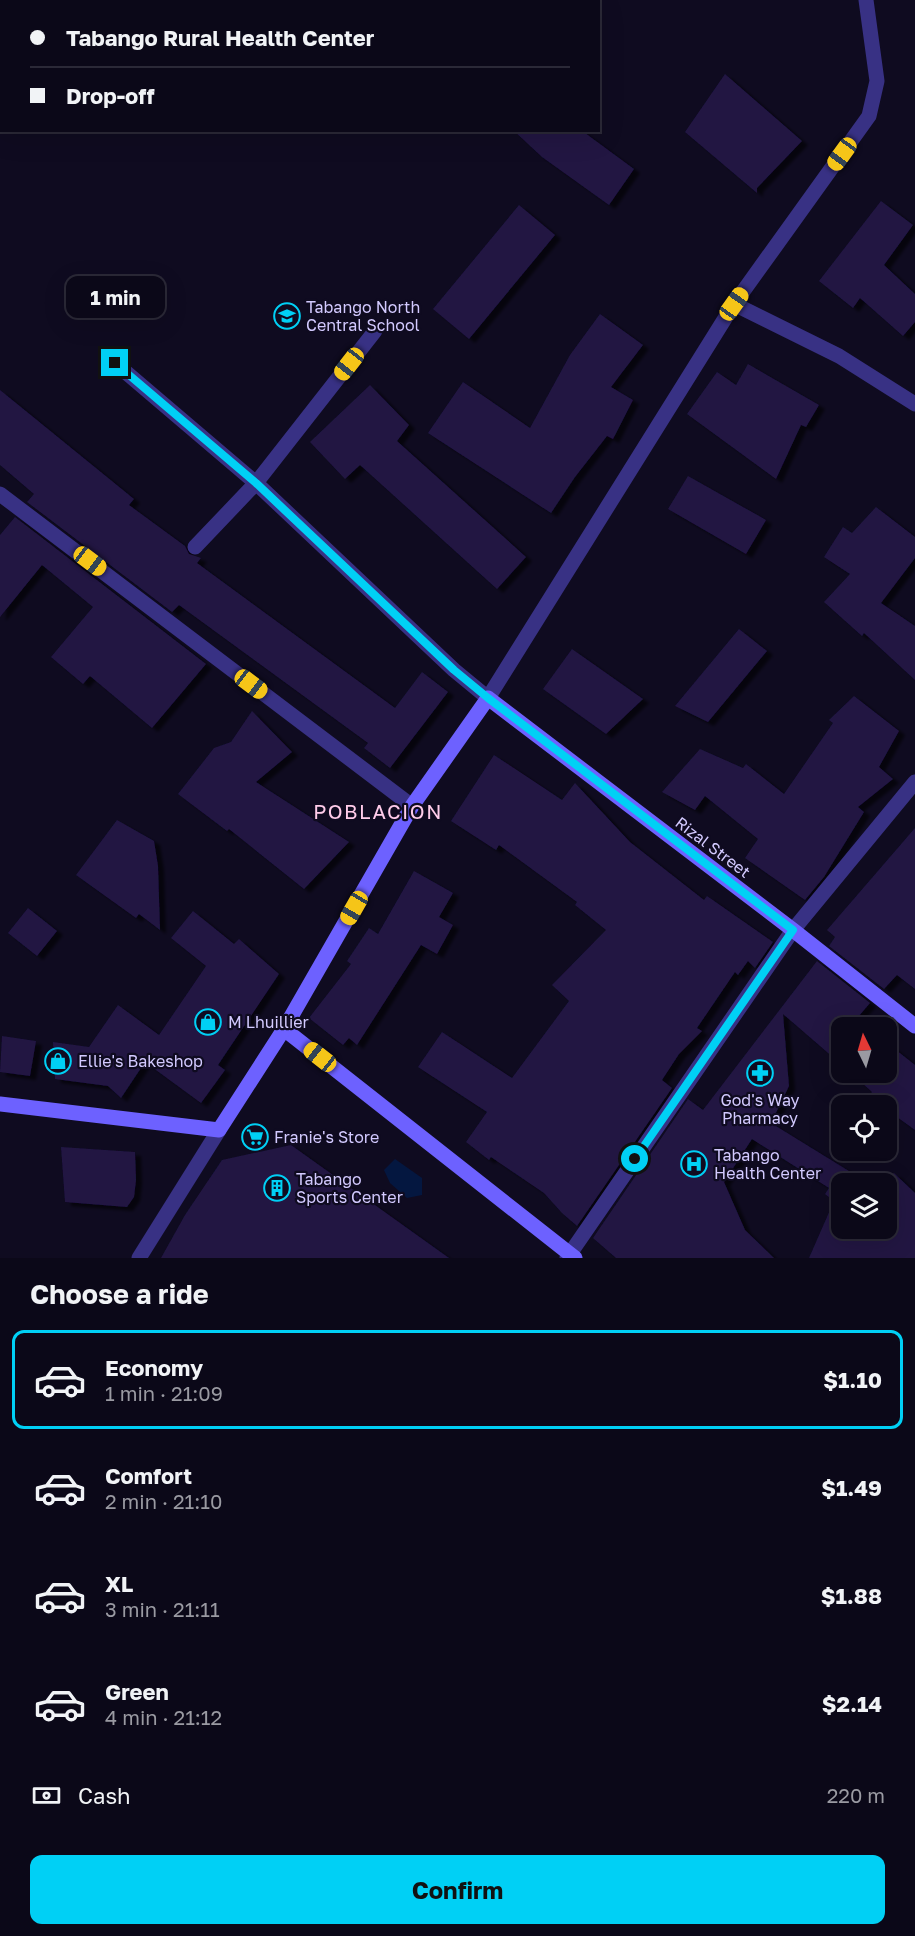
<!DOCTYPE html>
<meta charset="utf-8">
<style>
body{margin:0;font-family:"Golos Text",sans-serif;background:#191625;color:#f1f3f6;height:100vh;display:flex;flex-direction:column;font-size:22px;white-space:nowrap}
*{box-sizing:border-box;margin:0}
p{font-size:20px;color:#9a9aa2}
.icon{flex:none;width:33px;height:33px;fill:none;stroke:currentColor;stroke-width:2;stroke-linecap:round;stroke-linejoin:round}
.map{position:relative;height:1258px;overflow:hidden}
.details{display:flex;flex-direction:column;background:#0b0818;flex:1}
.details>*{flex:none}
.banner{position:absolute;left:0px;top:0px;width:600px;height:132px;box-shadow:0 6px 24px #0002,0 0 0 2px #2b2937;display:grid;align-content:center;height:132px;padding:0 30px;background:#0b0818}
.needle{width:39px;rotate:355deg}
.fabs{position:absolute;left:831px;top:1017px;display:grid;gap:12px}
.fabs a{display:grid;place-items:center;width:66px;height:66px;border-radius:12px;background:#0b0818;box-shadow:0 6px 24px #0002,0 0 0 2px #2b2937;font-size:30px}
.end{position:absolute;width:27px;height:27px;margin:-14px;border:8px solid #00d0f5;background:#111;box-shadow:0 0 0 3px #111}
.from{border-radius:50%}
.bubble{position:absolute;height:42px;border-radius:12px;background:#0b0818;box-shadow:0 6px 24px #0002,0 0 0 2px #2b2937;font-size:20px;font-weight:700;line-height:42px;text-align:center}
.car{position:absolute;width:18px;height:36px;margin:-18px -9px;border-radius:8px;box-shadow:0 0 4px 2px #0007;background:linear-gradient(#f5c518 24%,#345 0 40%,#f5c518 0 76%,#345 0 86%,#f5c518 0)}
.banner b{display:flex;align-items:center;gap:21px;height:57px;font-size:22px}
.banner b+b{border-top:2px solid #2b2937}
.banner i{width:15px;height:15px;background:#f1f3f6}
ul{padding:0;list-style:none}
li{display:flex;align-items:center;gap:18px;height:99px;margin:0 12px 9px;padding:0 18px;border:3px solid transparent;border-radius:12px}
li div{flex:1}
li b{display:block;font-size:22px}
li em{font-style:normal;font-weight:700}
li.current{border-color:#00d0f5}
li>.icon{width:54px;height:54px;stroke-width:1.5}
h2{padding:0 30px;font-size:27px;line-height:72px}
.pay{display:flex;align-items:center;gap:15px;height:66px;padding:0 30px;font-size:22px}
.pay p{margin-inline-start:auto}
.action{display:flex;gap:12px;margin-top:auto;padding:12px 30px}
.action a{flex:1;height:69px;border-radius:12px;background:#00d0f5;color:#111;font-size:24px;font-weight:700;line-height:69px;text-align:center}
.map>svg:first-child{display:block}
.water{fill:#041740}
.building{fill:#201543;filter:url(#shadow)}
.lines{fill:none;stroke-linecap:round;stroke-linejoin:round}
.lane{stroke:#383184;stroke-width:15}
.street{stroke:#383184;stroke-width:15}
.secondary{stroke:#6d61ff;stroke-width:15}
.route{stroke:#00d0f5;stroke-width:8}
.labels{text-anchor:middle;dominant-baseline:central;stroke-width:4.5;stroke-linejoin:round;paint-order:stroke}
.poi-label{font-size:16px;fill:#d3caff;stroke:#0f0b20;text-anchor:start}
.street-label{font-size:16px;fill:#d3caff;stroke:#0f0b20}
.quarter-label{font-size:20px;letter-spacing:1.5px;fill:#ffccea;stroke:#0f0b20}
</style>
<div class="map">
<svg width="915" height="1258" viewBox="0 0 915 1258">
<defs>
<filter id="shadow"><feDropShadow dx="6" dy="4" stdDeviation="1.5" flood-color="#0009"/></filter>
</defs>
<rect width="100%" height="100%" fill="#0f0b20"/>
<path class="water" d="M395,1159L422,1178V1195L407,1198L390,1183L384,1170Z"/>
<g class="building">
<path d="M725,74L802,141L757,188V193L685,132Z"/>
<path d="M513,130H581L634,169L609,205L542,157Z"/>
<path d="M881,201L913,225L884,265L915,294V322L903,336L860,298L853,308L819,281Z"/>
<path d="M519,205L555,235L469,339L433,309Z"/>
<path d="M600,314L643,345L611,387L633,400L613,439L607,436L575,477L551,513L428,433L463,382L530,428L570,355Z"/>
<path d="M748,364L819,405L806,427L801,425L776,479L687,414L717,372L736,385Z"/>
<path d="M370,385L409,425L397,441L526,557L497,589L360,465L345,479L310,442Z"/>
<path d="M0,390L134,499L129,505L185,546L189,554L201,558L197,563L395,708L422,672L448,692L390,768L364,748L368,743L179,605L172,612L27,502L34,494L0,465Z"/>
<path d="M688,476L766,520L746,554L668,509Z"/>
<path d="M876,507L915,537V558L881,603L915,626V680L864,633L862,636L824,602L850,574L824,557L843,527L852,533Z"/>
<path d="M15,517L206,664L152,728L90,676L83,684L51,657L93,607L42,565L0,617V535Z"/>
<path d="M739,629L767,651L708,722L675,706Z"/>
<path d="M572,649L643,699L606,734L543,689Z"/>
<path d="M854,696L899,731L879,767L893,779L858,807L864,812L824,877L805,900L745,858L758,839L705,796L695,810L662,792L700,749L743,768L746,764L784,794L833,723L829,720Z"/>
<path d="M252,711L292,752L256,782L349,842L304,889L229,829L227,831L178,794L214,748L231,742Z"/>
<path d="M494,755L562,800L575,783L630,842L704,900L707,896L773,942L755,968L748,961L738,975L735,972L697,1028L702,1031L679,1054L662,1080L672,1088L577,1226L562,1213L544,1193L491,1157L489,1160L466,1142L487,1112L418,1067L442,1032L512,1078L569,1001L552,985L606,930L575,905L577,902L499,845L496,850L451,821Z"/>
<path d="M117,820L154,841L158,866L160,930L139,914L136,918L76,875Z"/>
<path d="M915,828V989L897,975L884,989L829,946L835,937L827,930Z"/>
<path d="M414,871L453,893L439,917L453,925L437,954L421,945L357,1045L349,1038L343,1045L309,1018L351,964L347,961L369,928L378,934Z"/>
<path d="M28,908L57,931L37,956L8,933Z"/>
<path d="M193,911L234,944L239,939L279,974L218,1065L225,1070L201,1103L145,1062L121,1098L108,1086L55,1079L53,1042L89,1047L118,1005L159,1035L206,966L171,938Z"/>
<path d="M817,961L870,1003L858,1017L870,1028H842V1065L783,1014L789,1086L771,1123L870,1184H842V1228H886V1184H884L894,1173L915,1193V1258H809L834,1201L825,1194L829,1188L752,1139L724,1182L745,1230L774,1258H616L593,1238L688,1099L703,1110Z"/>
<path d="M2,1036L36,1041L30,1076L0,1072Z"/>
<path d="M886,1042L915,1065V1130L886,1109V1106H882L869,1096L872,1092L850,1072H886Z"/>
<path d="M291,1145L449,1258H161L185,1215L222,1160Z"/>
<path d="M61,1147L135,1152L136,1180L134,1197L127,1207L65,1202Z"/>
</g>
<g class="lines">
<g class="lane">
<path d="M734,304L869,116L877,81L866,0"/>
<path d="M115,363L256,483L454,670L488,698"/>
<path d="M195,547L256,483L375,331"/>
</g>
<g class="street">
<path d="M0,494L412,806"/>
<path d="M488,698L734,304L839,356L915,404"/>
<path d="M139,1258L219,1130"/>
<path d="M567,1258L793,930L915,782"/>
</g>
<g class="secondary">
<path d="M284,1029L575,1258"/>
<path d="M0,1104L219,1130L284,1029L412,806L488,698L793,930L915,1026"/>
</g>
</g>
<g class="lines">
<path class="route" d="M115,363L256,483L454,670L488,698L793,930L635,1159"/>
</g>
<defs>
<g id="school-ring" transform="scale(1.35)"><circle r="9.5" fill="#0f0b20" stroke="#00d0f5" stroke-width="1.5"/><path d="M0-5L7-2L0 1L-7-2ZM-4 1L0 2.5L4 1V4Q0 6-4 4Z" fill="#00d0f5"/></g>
<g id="shop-ring" transform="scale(1.35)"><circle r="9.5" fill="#0f0b20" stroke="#00d0f5" stroke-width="1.5"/><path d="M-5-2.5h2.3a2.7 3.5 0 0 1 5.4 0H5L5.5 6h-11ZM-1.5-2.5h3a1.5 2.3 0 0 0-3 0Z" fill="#00d0f5"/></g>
<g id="pharmacy-ring" transform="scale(1.35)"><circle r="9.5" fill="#0f0b20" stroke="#00d0f5" stroke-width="1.5"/><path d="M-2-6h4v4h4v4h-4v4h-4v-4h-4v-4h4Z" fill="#00d0f5"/></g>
<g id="supermarket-ring" transform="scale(1.35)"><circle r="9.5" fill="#0f0b20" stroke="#00d0f5" stroke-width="1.5"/><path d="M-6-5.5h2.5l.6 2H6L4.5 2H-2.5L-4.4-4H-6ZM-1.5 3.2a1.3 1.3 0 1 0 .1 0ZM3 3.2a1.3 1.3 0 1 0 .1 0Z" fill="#00d0f5"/></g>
<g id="hospital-ring" transform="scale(1.35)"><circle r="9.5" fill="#0f0b20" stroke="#00d0f5" stroke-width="1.5"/><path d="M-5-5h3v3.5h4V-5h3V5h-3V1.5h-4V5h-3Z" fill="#00d0f5"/></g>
<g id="building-ring" transform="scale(1.35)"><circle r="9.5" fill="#0f0b20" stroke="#00d0f5" stroke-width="1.5"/><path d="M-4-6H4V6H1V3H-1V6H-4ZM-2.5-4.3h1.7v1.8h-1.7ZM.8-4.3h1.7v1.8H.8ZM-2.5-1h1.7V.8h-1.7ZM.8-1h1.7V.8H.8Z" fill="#00d0f5"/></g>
</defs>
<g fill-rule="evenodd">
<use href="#school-ring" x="287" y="316"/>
<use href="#shop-ring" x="208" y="1022"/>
<use href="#shop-ring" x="58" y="1061"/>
<use href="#pharmacy-ring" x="760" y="1073"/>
<use href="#supermarket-ring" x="255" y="1137"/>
<use href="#hospital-ring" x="694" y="1164"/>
<use href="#building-ring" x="277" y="1188"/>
</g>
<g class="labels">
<g class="poi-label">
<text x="306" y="307">Tabango North<tspan x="306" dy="18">Central School</tspan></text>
<text x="228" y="1022">M Lhuillier</text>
<text x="78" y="1061">Ellie's Bakeshop</text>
<text x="760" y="1100" text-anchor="middle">God's Way<tspan x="760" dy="18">Pharmacy</tspan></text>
<text x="274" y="1137">Franie's Store</text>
<text x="714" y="1155">Tabango<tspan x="714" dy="18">Health Center</tspan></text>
<text x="296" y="1179">Tabango<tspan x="296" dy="18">Sports Center</tspan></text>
</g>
<g class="street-label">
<text transform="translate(713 847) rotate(37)">Rizal Street</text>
</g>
<g class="quarter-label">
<text x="378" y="811">POBLACION</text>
</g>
</g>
</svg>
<div class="fabs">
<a><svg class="needle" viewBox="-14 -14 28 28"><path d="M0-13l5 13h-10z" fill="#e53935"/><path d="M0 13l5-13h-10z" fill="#9a9aa2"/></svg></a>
<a><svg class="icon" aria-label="locate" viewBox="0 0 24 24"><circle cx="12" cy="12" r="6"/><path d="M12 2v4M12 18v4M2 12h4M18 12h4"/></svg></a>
<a><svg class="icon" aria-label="layers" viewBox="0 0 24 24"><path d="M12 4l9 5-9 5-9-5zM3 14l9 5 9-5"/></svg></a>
</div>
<i class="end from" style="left:635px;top:1159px"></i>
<i class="end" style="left:115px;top:363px"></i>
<div class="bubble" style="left:66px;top:276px;width:99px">1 min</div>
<i class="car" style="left:842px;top:154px;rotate:216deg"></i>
<i class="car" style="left:734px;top:304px;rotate:35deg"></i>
<i class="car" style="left:349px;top:364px;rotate:218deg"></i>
<i class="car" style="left:90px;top:561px;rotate:127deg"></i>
<i class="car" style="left:251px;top:684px;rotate:127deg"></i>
<i class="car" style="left:354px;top:908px;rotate:210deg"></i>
<i class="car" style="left:320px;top:1057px;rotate:308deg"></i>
<div class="banner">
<b><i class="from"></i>Tabango Rural Health Center</b>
<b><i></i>Drop-off</b>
</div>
</div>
<section class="details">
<h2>Choose a ride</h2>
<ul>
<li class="current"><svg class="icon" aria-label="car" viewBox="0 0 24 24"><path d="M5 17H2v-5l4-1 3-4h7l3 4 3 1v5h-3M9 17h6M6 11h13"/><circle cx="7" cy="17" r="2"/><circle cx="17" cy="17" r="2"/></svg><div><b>Economy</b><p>1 min · 21:09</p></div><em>$1.10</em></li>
<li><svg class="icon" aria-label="car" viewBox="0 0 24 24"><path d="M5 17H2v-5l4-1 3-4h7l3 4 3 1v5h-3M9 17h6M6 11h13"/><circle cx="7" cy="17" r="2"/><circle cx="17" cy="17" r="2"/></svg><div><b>Comfort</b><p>2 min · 21:10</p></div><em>$1.49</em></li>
<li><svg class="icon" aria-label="car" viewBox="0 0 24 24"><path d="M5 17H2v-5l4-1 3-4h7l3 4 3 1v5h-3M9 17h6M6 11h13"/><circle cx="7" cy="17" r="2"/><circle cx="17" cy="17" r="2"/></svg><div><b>XL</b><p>3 min · 21:11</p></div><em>$1.88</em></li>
<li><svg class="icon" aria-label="car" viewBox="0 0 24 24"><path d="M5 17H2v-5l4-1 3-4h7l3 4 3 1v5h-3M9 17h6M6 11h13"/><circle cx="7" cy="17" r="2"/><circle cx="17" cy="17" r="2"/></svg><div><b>Green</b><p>4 min · 21:12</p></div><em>$2.14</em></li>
</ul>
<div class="pay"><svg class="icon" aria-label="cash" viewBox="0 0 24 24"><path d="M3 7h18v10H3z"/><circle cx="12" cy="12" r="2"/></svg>Cash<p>220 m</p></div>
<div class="action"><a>Confirm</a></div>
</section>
